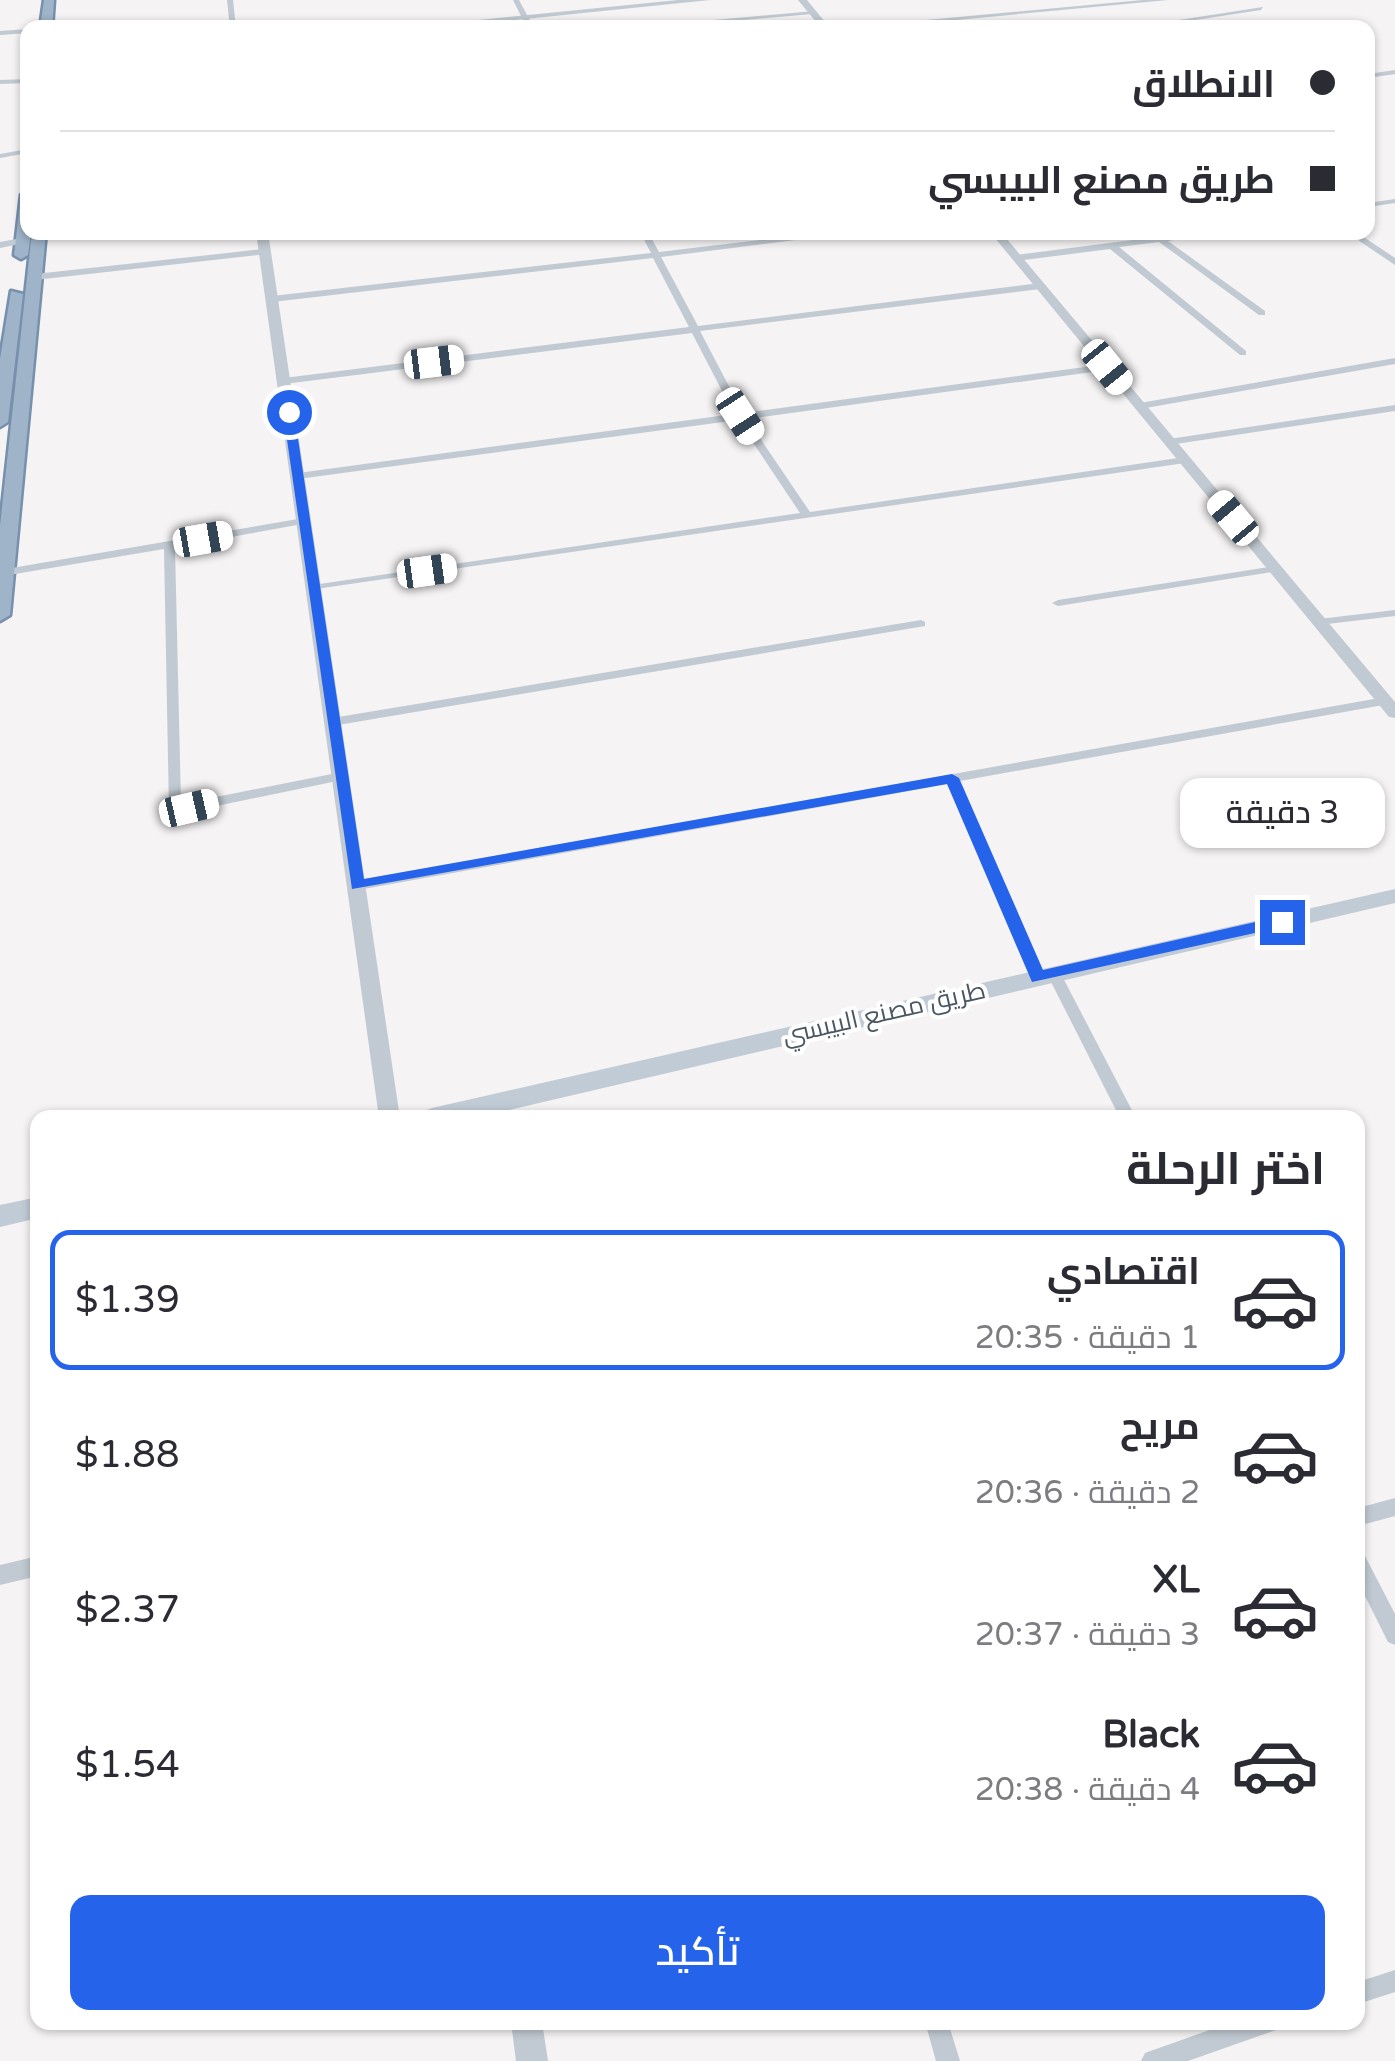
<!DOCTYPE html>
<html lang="ar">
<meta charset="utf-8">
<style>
body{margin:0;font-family:"Varela Round",Cairo,sans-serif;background:#f2f2f3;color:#2b2b33;direction:rtl;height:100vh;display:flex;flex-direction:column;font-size:38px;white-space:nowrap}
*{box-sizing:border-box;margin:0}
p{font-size:32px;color:#7c7c81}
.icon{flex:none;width:55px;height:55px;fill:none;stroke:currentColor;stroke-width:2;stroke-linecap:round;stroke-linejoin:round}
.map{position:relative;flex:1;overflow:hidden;direction:ltr}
.sheet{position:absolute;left:30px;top:1110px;width:1335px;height:920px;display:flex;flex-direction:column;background:#fff;border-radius:20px;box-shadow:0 2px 8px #0004;direction:rtl}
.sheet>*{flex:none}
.banner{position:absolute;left:20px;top:20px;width:1355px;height:220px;border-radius:20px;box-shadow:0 2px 8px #0004;direction:rtl;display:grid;align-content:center;height:220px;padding:0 40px;background:#fff}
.end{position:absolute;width:45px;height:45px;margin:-22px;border:12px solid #2563eb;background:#fff;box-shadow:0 0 0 5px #fff}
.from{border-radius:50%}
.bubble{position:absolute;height:70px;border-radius:20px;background:#fff;box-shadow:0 2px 8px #0004;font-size:32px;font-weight:600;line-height:70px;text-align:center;direction:rtl}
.car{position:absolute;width:30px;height:60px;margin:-30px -15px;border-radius:12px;box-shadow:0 0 8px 2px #0007;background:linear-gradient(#fff 24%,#345 0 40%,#fff 0 76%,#345 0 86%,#fff 0)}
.banner b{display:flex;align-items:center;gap:35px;height:95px;font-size:38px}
.banner b+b{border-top:2px solid #e1e1e2}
.banner i{width:25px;height:25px;background:#2b2b33}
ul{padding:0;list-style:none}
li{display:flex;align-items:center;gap:30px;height:140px;margin:0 20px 15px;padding:0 20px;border:5px solid transparent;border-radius:20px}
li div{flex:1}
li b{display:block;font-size:38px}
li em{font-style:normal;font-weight:600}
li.active{border-color:#2563eb}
li>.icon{width:90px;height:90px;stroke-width:1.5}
h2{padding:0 40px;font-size:45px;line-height:120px}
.primary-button{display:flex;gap:20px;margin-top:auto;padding:20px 40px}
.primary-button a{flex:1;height:115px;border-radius:20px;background:#2563eb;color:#fff;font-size:40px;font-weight:600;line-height:115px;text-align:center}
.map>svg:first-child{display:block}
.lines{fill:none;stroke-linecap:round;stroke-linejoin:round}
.trunk-casing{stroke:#7690ad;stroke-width:5}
.minor{fill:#c1cad2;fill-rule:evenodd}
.tertiary{fill:#c1cad2;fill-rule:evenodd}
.secondary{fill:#c1cbd6;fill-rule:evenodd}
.trunk{fill:#9fb4c9;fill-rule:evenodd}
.route{fill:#2563eb}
.labels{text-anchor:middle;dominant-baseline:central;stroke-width:8;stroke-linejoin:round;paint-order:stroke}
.street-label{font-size:25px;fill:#4a5661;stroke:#fff}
</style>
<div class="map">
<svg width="1395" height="2061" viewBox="0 0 1395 2061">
<rect width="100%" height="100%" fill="#f5f3f3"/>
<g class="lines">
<g class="trunk-casing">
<g id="trunk">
<path d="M44,0H54L52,28H40Z"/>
<path d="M28,191V232H31L28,255L21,259L14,255L21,195Z"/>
<path d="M32,232H46L10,615L0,621V526Z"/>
<path d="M11,291L23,294L8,422L0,427V359Z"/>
</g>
</g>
<g class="minor">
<path d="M227,0H233L236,28H230Z"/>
<path d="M513,0H519L534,28H527Z"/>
<path d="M1143,0H1168L871,28H839Z"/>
<path d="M1263,7L1261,10L1156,26L1153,24Z"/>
<path d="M814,11L812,14L655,28H623Z"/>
<path d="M28,29V33L0,35V31Z"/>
<path d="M1395,70V74L1368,78V74Z"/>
<path d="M28,79V83L0,84V80Z"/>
<path d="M28,149V153L0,158V154Z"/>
<path d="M1395,199V203L1368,207V203Z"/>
<path d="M640,232H648L659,252L828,232H858L661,257L698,326L1040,283L1044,286L1040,289L700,331L743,413L1107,364L1112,367L1107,370L747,419L810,512L1185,457L1190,460L1185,463L309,590L307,588L313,585L800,513L738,420L298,479L293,476L298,473L734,414L692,333L284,384L279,381L284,378L689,327L653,258L272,302L268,299L272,296L651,253Z"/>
<path d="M1195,232H1223L1168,241L1265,311V315H1259L1159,242L1119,247L1246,351V355H1240L1110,249L1016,261L1012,258L1016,255Z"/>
<path d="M1346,232H1356L1395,258V265Z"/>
<path d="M22,238L26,241L25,243L0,248V242Z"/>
<path d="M264,249L267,250V254L35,280L31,277L35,274Z"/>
<path d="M1395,358V364L1140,409L1135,406L1140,403Z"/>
<path d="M1395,405V411L1169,445L1164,442L1169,439Z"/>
<path d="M304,518L309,521L308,523L175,547L181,804L342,772L348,776L342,780L183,813L169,810L164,549L3,576H0V570Z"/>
<path d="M1275,566L1281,569L1279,571L1058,606L1052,603L1058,600Z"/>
<path d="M1395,610V616L1319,625L1313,622L1319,619Z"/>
<path d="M921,620L925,622V626L332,726L326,722L332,718Z"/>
<path d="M1385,697L1391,701L1389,704L960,781L1045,977L1038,982L1031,977L948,784L358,890L351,885L358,880Z"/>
<path d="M1054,969L1061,974L1136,1118H1120L1047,974Z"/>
<path d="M1395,1498V1516L1358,1526V1508Z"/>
<path d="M1358,1553L1365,1556L1395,1614V1645L1388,1642L1358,1582Z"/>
<path d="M38,1556V1576L0,1585V1565Z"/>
<path d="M1395,1970V1992L1358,2004V1982Z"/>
<path d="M925,2022H948L960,2061H936Z"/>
<path d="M1232,2022H1279L1276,2030L1188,2061H1141L1145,2053Z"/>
</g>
<g class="tertiary">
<path d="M678,0H710L437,28H399Z"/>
<path d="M798,0H807L830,28H821Z"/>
<path d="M256,232H268L400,1118H379Z"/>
<path d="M990,232H1001L1395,702V718L1389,717Z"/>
<path d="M511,2022H542L548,2061H516Z"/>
</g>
<g class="secondary">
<path d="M1395,889V903L475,1118H420L424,1111L432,1108Z"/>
<path d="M38,1197V1218L0,1227V1205Z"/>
</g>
<use href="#trunk" class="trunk"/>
</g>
<path class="route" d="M289,409L294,412L364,879L952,774L959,778L1043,970L1282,916L1289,922L1282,927L1032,982L947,784L352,889L283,412Z"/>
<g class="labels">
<g class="street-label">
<text transform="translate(884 1013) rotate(-13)">طريق مصنع البيبسي</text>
</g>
</g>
</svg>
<i class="end from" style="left:289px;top:412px"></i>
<i class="end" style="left:1282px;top:922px"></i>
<div class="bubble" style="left:1180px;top:778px;width:205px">3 دقيقة</div>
<i class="car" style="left:434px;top:362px;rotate:83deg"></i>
<i class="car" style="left:1107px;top:367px;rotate:141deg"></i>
<i class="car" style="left:740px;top:416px;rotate:147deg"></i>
<i class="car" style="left:1233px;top:518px;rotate:320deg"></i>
<i class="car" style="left:203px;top:539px;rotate:80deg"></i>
<i class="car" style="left:427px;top:571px;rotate:82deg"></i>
<i class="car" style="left:189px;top:808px;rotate:77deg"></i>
<div class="banner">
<b><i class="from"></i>الانطلاق</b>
<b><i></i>طريق مصنع البيبسي</b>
</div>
<section class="sheet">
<h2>اختر الرحلة</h2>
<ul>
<li class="active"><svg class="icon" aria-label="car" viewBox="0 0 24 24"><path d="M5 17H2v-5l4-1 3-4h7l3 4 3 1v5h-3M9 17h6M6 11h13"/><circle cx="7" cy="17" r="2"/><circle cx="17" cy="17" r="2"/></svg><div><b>اقتصادي</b><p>1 دقيقة · 20:35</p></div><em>$1.39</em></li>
<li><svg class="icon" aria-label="car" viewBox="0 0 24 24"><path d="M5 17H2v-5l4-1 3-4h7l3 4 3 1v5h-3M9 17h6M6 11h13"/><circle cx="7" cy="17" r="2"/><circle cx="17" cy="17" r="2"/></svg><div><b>مريح</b><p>2 دقيقة · 20:36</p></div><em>$1.88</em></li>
<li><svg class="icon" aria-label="car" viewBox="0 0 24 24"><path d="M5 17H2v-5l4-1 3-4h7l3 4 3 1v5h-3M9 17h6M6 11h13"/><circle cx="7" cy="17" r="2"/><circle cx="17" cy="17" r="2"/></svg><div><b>XL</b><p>3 دقيقة · 20:37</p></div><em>$2.37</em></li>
<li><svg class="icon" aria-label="car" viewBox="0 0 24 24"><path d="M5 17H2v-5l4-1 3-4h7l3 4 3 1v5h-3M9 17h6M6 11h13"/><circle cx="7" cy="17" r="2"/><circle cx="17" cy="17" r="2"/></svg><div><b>Black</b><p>4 دقيقة · 20:38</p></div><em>$1.54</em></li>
</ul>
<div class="primary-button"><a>تأكيد</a></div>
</section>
</div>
